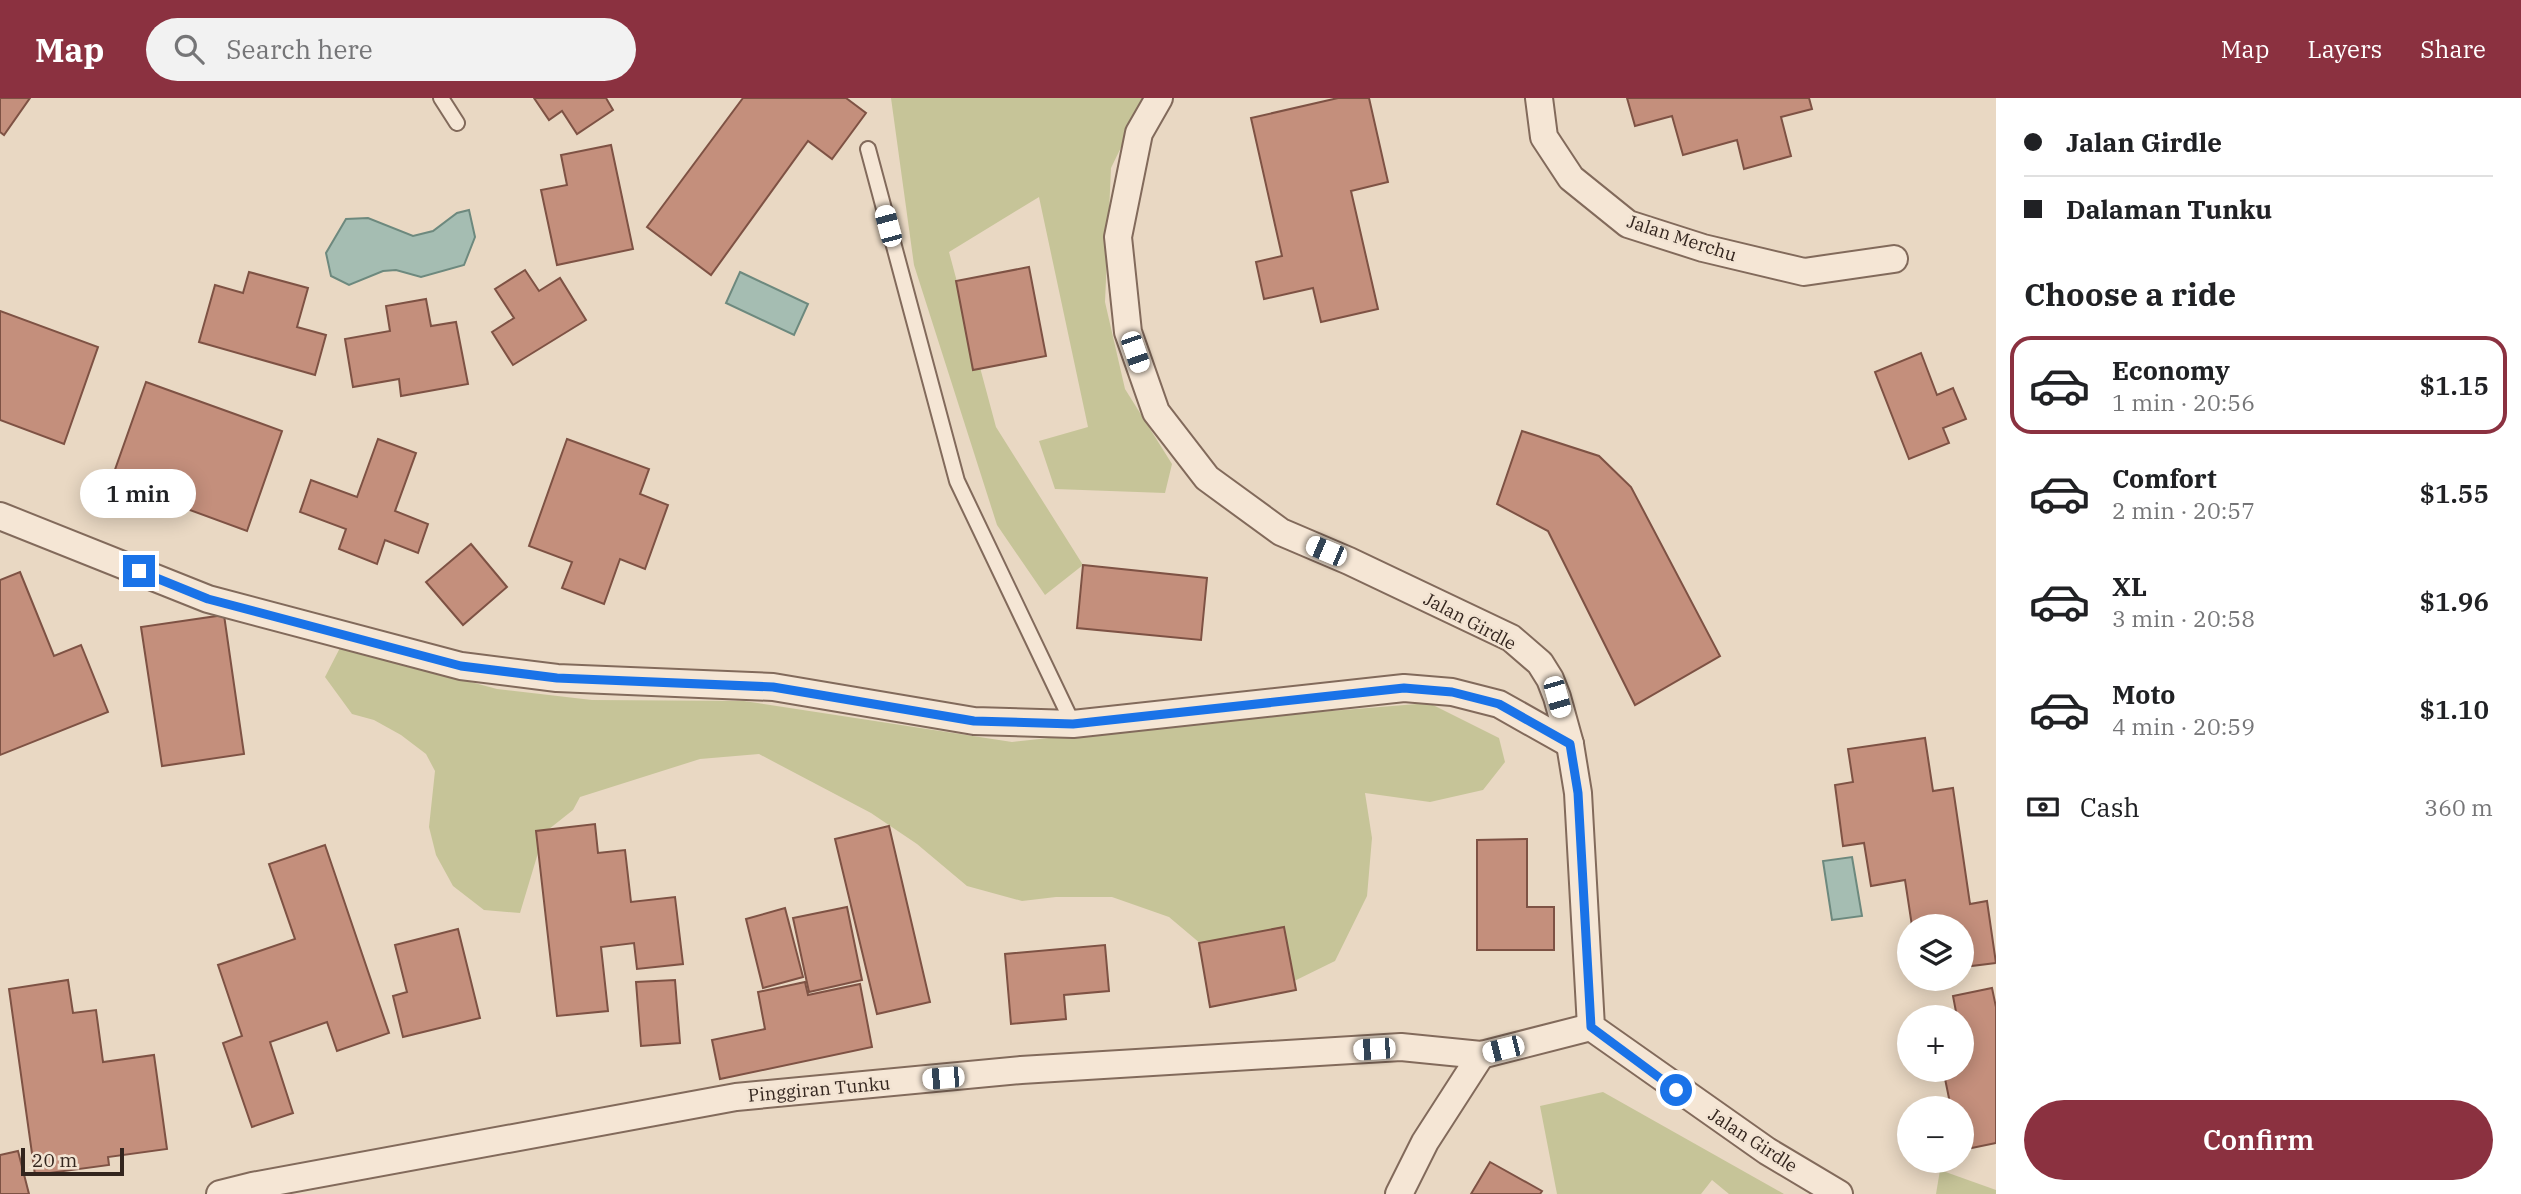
<!DOCTYPE html>
<meta charset="utf-8">
<style>
body{margin:0;font-family:"IBM Plex Serif",serif;background:#f2f2f2;color:#202124;height:100vh;display:flex;flex-direction:column;font-size:26px;white-space:nowrap}
*{box-sizing:border-box;margin:0}
p{font-size:23px;color:#757577}
.icon{flex:none;width:38px;height:38px;fill:none;stroke:currentColor;stroke-width:2;stroke-linecap:round;stroke-linejoin:round}
.map{position:relative;flex:1;overflow:hidden}
.panel{display:flex;flex-direction:column;background:#fff;width:525px}
.panel>*{flex:none}
.top-card{display:grid;align-content:center;height:154px;padding:0 28px;background:#fff}
.buttons{position:absolute;left:1897px;top:816px;display:grid;gap:14px}
.buttons a{display:grid;place-items:center;width:77px;height:77px;border-radius:50%;background:#fff;box-shadow:0 4px 18px #0003;font-size:35px}
.scale{position:absolute;left:21px;bottom:18px;width:103px;box-sizing:border-box;padding-left:7px;border:4px solid #33251e;border-top:0;font-size:19px;line-height:24px;white-space:nowrap;color:#33251e;-webkit-text-stroke:5px #f2e3d2;paint-order:stroke}
.end{position:absolute;width:32px;height:32px;margin:-16px;border:9px solid #1a73e8;background:#fff;box-shadow:0 0 0 4px #fff}
.from{border-radius:50%}
.bubble{position:absolute;height:49px;border-radius:24px;background:#fff;box-shadow:0 4px 18px #0003;font-size:23px;font-weight:600;line-height:49px;text-align:center}
.car{position:absolute;width:21px;height:42px;margin:-21px -10px;border-radius:9px;box-shadow:0 0 5px 2px #0007;background:linear-gradient(#fff 24%,#345 0 40%,#fff 0 76%,#345 0 86%,#fff 0)}
.top-card b{display:flex;align-items:center;gap:24px;height:66px;font-size:26px}
.top-card b+b{border-top:2px solid #e0e0e0}
.top-card i{width:18px;height:18px;background:#202124}
ul{padding:0;list-style:none}
li{display:flex;align-items:center;gap:21px;height:98px;margin:0 14px 10px;padding:0 14px;border:4px solid transparent;border-radius:21px}
li div{flex:1}
li b{display:block;font-size:26px}
li em{font-style:normal;font-weight:600}
li.current{border-color:#8b3140}
li>.icon{width:63px;height:63px;stroke-width:1.5}
h2{padding:0 28px;font-size:32px;line-height:84px}
.pay{display:flex;align-items:center;gap:18px;height:77px;padding:0 28px;font-size:26px}
.pay p{margin-inline-start:auto}
.cta{display:flex;gap:14px;margin-top:auto;padding:14px 28px}
.cta a{flex:1;height:80px;border-radius:42px;background:#8b3140;color:#fff;font-size:28px;font-weight:600;line-height:80px;text-align:center}
header{display:flex;align-items:center;gap:42px;box-sizing:border-box;height:98px;padding:0 35px;background:#8b3140;color:#fff}
header strong{font-size:33px}
nav{display:flex;gap:38px;margin-inline-start:auto;font-size:24px}
.search{width:490px;height:63px;background:#f2f2f2;display:flex;align-items:center;gap:18px;box-sizing:border-box;padding:0 24px;border-radius:38px;color:#757577;font-size:26px}
main{display:flex;flex:1;min-height:0}
.map>svg:first-child{display:block}
.green{fill:#c6c498}
.water{fill:#a5bdb2;stroke:#6d897e;stroke-width:2}
.building{fill:#c48f7c;stroke:#7e5244;stroke-width:2}
.lines{fill:none;stroke-linecap:round;stroke-linejoin:round}
.service-casing{stroke:#826a5b;stroke-width:18}
.minor-casing{stroke:#826a5b;stroke-width:30}
.service{stroke:#f5e6d5;stroke-width:14}
.minor{stroke:#f5e6d5;stroke-width:26}
.route{stroke:#1a73e8;stroke-width:9}
.labels{text-anchor:middle;dominant-baseline:central;stroke-width:5;stroke-linejoin:round;paint-order:stroke}
.street-label{font-size:18px;fill:#33251e;stroke:#f2e3d2}
</style>
<header>
<strong>Map</strong>
<div class="search"><svg class="icon" aria-label="search" viewBox="0 0 24 24"><circle cx="10" cy="10" r="6"/><path d="M15 15l6 6"/></svg>Search here</div>
<nav><a>Map</a><a>Layers</a><a>Share</a></nav>
</header>
<main>
<div class="map">
<svg width="1996" height="1096" viewBox="0 0 1996 1096">
<rect width="100%" height="100%" fill="#e9d8c3"/>
<g class="green">
<path d="M891,0H1145L1111,70L1105,204L1125,291L1172,366L1165,395L1055,391L1039,343L1088,329L1039,99L949,154L996,329L1083,467L1045,497L997,427L914,167Z"/>
<path d="M342,546L385,561L497,591L592,602L744,603L1012,644L1208,623L1429,605L1499,640L1505,664L1483,692L1430,704L1365,695L1372,740L1367,798L1335,863L1282,889L1220,862L1169,819L1112,799H1056L1022,803L967,788L917,746L871,715L759,656L700,661L580,699L573,712L544,735L520,815L484,812L453,788L436,757L429,729L435,673L426,656L401,637L374,622L352,616L325,579Z"/>
<path d="M1603,994L1784,1096H1729L1712,1082L1701,1096H1557L1540,1008Z"/>
<path d="M1940,1072L1996,1092V1096H1936Z"/>
</g>
<g class="water">
<path d="M469,112L475,139L464,167L421,179L396,172L383,173L349,187L331,178L326,155L346,121L368,120L413,138L433,133L457,115Z"/>
<path d="M740,174L808,206L794,237L726,205Z"/>
<path d="M1852,759L1862,818L1832,822L1823,763Z"/>
</g>
<g class="building">
<path d="M0,0H30L4,37L0,34Z"/>
<path d="M534,0H606L613,12L577,36L562,13L549,22Z"/>
<path d="M743,0H846L866,15L832,61L808,43L711,177L647,129Z"/>
<path d="M1338,0H1369L1388,84L1351,93L1378,211L1321,224L1313,190L1264,201L1256,164L1282,158L1251,20Z"/>
<path d="M1627,0H1809L1812,11L1781,19L1791,58L1744,71L1737,42L1683,57L1672,18L1635,28Z"/>
<path d="M611,47L633,151L557,167L541,92L567,87L561,57Z"/>
<path d="M1029,169L1046,258L973,272L956,183Z"/>
<path d="M525,172L539,193L560,180L586,222L513,267L492,234L514,220L495,191Z"/>
<path d="M249,174L308,190L297,229L326,237L315,277L199,244L215,187L243,195Z"/>
<path d="M426,201L431,228L456,224L468,286L401,298L399,281L353,289L345,241L390,233L386,208Z"/>
<path d="M0,213L98,249L64,346L0,322Z"/>
<path d="M1921,255L1937,297L1953,290L1966,321L1943,330L1949,345L1909,361L1875,274Z"/>
<path d="M146,284L282,333L247,433L111,383Z"/>
<path d="M1522,333L1599,358L1631,389L1720,558L1635,607L1548,433L1497,406Z"/>
<path d="M378,341L416,355L395,413L428,426L418,455L385,442L377,466L339,451L346,431L300,414L311,382L357,399Z"/>
<path d="M567,341L649,371L640,396L668,407L645,471L620,461L604,506L562,490L572,464L529,448Z"/>
<path d="M471,446L507,489L463,527L426,484Z"/>
<path d="M1083,467L1207,480L1201,542L1077,530Z"/>
<path d="M20,474L54,558L81,547L108,614L0,657V482Z"/>
<path d="M224,517L244,656L162,668L141,529Z"/>
<path d="M1925,640L1933,693L1953,690L1970,806L1987,803L1996,865L1963,869L1962,828H1912L1905,782L1871,788L1864,745L1843,748L1835,687L1853,684L1848,651Z"/>
<path d="M595,726L598,755L625,752L631,804L675,799L683,866L637,871L634,845L601,849L608,913L557,918L536,733Z"/>
<path d="M889,728L930,904L877,916L835,741Z"/>
<path d="M1527,741V809H1554V852H1477V742Z"/>
<path d="M325,747L389,935L337,953L327,924L270,944L293,1015L252,1029L223,945L242,938L218,867L295,841L269,766Z"/>
<path d="M847,809L862,882L809,894L793,820Z"/>
<path d="M785,810L803,879L763,890L746,821Z"/>
<path d="M1284,829L1296,892L1210,909L1199,845Z"/>
<path d="M458,831L480,920L403,939L393,898L407,894L395,847Z"/>
<path d="M1105,847L1109,893L1064,897L1066,921L1011,926L1005,856Z"/>
<path d="M68,882L73,915L96,912L103,964L154,957L167,1051L108,1059L109,1067L35,1077L9,891Z"/>
<path d="M675,882L680,945L641,948L636,884Z"/>
<path d="M805,884L808,897L860,886L872,949L720,981L712,942L765,931L758,894Z"/>
<path d="M1992,890L1996,909V1045L1962,1052V1010H1951L1943,971H1962V919H1957L1953,898Z"/>
<path d="M18,1053L29,1096H0V1057Z"/>
<path d="M1490,1064L1542,1093L1540,1096H1471Z"/>
</g>
<g class="lines">
<g class="service-casing">
<g id="service">
<path d="M441,0L457,25"/>
<path d="M868,51L957,383L1073,626"/>
</g>
</g>
<g class="minor-casing">
<g id="minor">
<path d="M1159,0L1139,35L1118,139L1128,234L1156,314L1207,380L1281,434L1349,463L1511,540L1540,565L1550,581L1557,599L1570,646L1578,695L1591,929L1767,1053L1839,1096"/>
<path d="M1539,0L1544,39L1571,80L1628,126L1703,150L1804,174L1894,161"/>
<path d="M0,418L208,501L461,568L557,580L773,589L974,623L1073,626L1404,590L1452,594L1499,606L1570,646"/>
<path d="M220,1096L252,1088L736,999L1021,972L1401,949L1481,957L1591,929"/>
<path d="M1399,1096L1425,1044L1481,957"/>
</g>
</g>
<use href="#service" class="service"/>
<use href="#minor" class="minor"/>
</g>
<g class="lines">
<path class="route" d="M139,473L208,501L461,568L557,580L773,589L974,623L1073,626L1404,590L1452,594L1499,606L1570,646L1578,695L1591,929L1676,992"/>
</g>
<g class="labels">
<g class="street-label">
<text transform="translate(1682 140) rotate(18)">Jalan Merchu</text>
<text transform="translate(1470 523) rotate(28)">Jalan Girdle</text>
<text transform="translate(819 991) rotate(-5)">Pinggiran Tunku</text>
<text transform="translate(1753 1042) rotate(33)">Jalan Girdle</text>
</g>
</g>
</svg>
<div class="buttons">
<a><svg class="icon" aria-label="layers" viewBox="0 0 24 24"><path d="M12 4l9 5-9 5-9-5zM3 14l9 5 9-5"/></svg></a>
<a>+</a>
<a>−</a>
</div>
<div class="scale">20 m</div>
<i class="end from" style="left:1676px;top:992px"></i>
<i class="end" style="left:139px;top:473px"></i>
<div class="bubble" style="left:80px;top:371px;width:116px">1 min</div>
<i class="car" style="left:888px;top:128px;rotate:345deg"></i>
<i class="car" style="left:1135px;top:254px;rotate:161deg"></i>
<i class="car" style="left:1326px;top:453px;rotate:293deg"></i>
<i class="car" style="left:1557px;top:599px;rotate:164deg"></i>
<i class="car" style="left:1374px;top:951px;rotate:266deg"></i>
<i class="car" style="left:1503px;top:951px;rotate:256deg"></i>
<i class="car" style="left:943px;top:980px;rotate:265deg"></i>
</div>
<section class="panel">
<div class="top-card">
<b><i class="from"></i>Jalan Girdle</b>
<b><i></i>Dalaman Tunku</b>
</div>
<h2>Choose a ride</h2>
<ul>
<li class="current"><svg class="icon" aria-label="car" viewBox="0 0 24 24"><path d="M5 17H2v-5l4-1 3-4h7l3 4 3 1v5h-3M9 17h6M6 11h13"/><circle cx="7" cy="17" r="2"/><circle cx="17" cy="17" r="2"/></svg><div><b>Economy</b><p>1 min · 20:56</p></div><em>$1.15</em></li>
<li><svg class="icon" aria-label="car" viewBox="0 0 24 24"><path d="M5 17H2v-5l4-1 3-4h7l3 4 3 1v5h-3M9 17h6M6 11h13"/><circle cx="7" cy="17" r="2"/><circle cx="17" cy="17" r="2"/></svg><div><b>Comfort</b><p>2 min · 20:57</p></div><em>$1.55</em></li>
<li><svg class="icon" aria-label="car" viewBox="0 0 24 24"><path d="M5 17H2v-5l4-1 3-4h7l3 4 3 1v5h-3M9 17h6M6 11h13"/><circle cx="7" cy="17" r="2"/><circle cx="17" cy="17" r="2"/></svg><div><b>XL</b><p>3 min · 20:58</p></div><em>$1.96</em></li>
<li><svg class="icon" aria-label="car" viewBox="0 0 24 24"><path d="M5 17H2v-5l4-1 3-4h7l3 4 3 1v5h-3M9 17h6M6 11h13"/><circle cx="7" cy="17" r="2"/><circle cx="17" cy="17" r="2"/></svg><div><b>Moto</b><p>4 min · 20:59</p></div><em>$1.10</em></li>
</ul>
<div class="pay"><svg class="icon" aria-label="cash" viewBox="0 0 24 24"><path d="M3 7h18v10H3z"/><circle cx="12" cy="12" r="2"/></svg>Cash<p>360 m</p></div>
<div class="cta"><a>Confirm</a></div>
</section>
</main>
